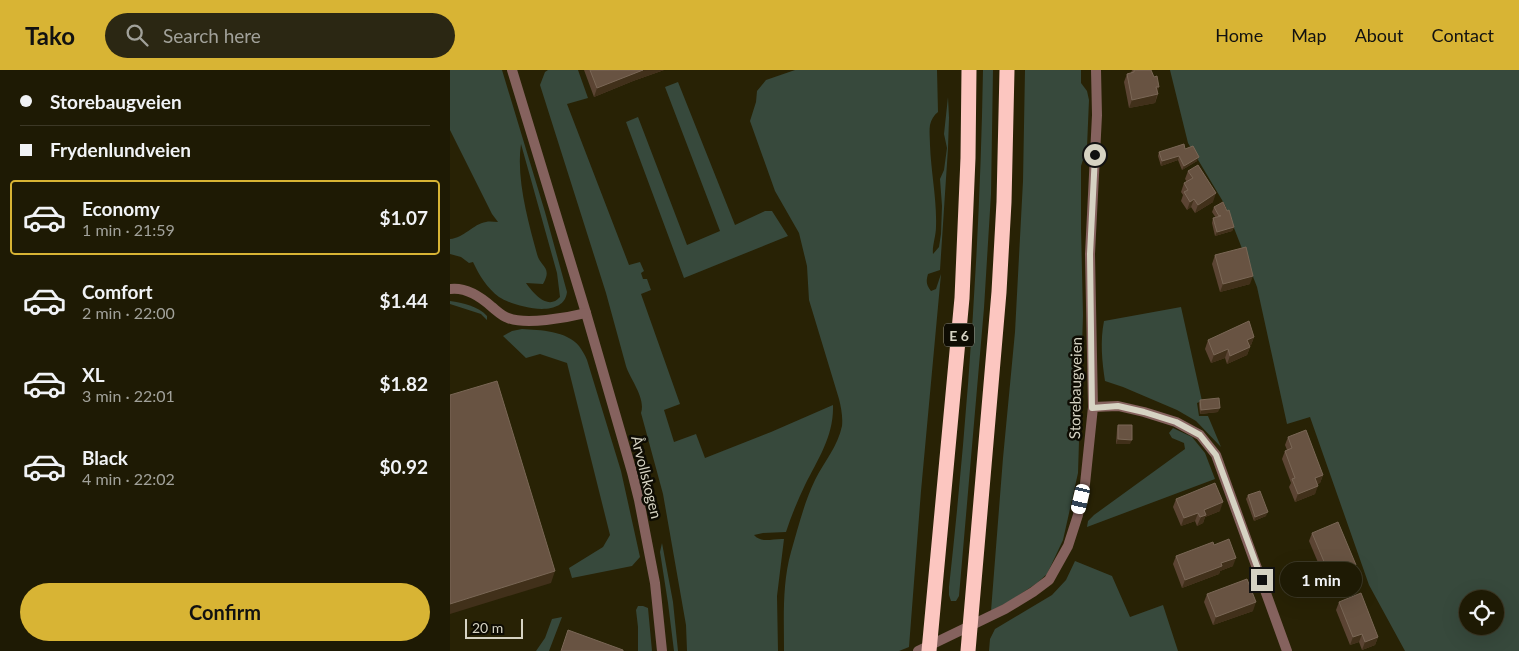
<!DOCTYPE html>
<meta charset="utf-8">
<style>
body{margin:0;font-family:Lato,sans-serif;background:#2b2713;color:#f1f3f6;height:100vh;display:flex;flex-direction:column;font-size:19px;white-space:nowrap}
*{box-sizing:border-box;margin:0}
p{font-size:16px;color:#a1a19a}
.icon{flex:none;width:28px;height:28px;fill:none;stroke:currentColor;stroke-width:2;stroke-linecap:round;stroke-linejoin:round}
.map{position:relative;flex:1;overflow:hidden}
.sheet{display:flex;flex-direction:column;background:#1e1a04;width:450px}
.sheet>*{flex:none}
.hud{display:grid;align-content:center;height:110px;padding:0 20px;background:#1e1a04}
.tools{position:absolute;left:1009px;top:520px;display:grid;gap:10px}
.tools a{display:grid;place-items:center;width:45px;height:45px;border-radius:50%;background:#1e1a04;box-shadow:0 5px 20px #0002,0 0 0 1px #3c3826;font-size:25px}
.scale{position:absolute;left:15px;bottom:12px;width:58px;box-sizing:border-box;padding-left:5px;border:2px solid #d6d3c3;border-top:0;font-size:14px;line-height:18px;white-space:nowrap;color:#d6d3c3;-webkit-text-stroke:4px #0e0c03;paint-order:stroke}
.end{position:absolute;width:22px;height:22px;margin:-11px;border:6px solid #d6d3c3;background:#111;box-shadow:0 0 0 2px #111}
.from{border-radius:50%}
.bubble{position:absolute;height:35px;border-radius:18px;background:#1e1a04;box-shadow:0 5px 20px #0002,0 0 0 1px #3c3826;font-size:16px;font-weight:700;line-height:35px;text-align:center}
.car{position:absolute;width:15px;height:30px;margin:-15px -8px;border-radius:6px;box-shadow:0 0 4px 1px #0007;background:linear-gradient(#fff 24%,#345 0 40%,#fff 0 76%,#345 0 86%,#fff 0)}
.hud b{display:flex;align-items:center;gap:18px;height:48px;font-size:19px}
.hud b+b{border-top:1px solid #3c3826}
.hud i{width:12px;height:12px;background:#f1f3f6}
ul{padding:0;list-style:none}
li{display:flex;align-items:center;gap:15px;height:75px;margin:0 10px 8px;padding:0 10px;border:2px solid transparent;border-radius:5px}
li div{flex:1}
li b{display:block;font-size:19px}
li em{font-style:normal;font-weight:700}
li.selected{border-color:#d8b434}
li>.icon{width:45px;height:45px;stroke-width:1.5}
.action{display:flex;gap:10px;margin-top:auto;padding:10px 20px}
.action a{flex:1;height:58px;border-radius:30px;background:#d8b434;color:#111;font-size:20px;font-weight:700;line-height:58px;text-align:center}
header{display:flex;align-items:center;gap:30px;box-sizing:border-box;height:70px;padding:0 25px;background:#d8b434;color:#111}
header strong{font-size:24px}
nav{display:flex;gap:28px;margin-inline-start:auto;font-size:18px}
.search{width:350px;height:45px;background:#2b2713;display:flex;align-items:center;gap:12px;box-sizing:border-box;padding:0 18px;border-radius:28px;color:#a1a19a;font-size:19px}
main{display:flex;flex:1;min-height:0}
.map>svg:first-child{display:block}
.green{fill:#37493c;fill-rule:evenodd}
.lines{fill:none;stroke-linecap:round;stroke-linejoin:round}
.street{stroke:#85625e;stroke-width:10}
.highway{stroke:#fcc6c0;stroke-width:15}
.wall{fill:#5b4433}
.shaded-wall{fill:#41301a}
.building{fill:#685342;stroke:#7a6756}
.route{stroke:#d6d3c3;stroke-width:6}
.labels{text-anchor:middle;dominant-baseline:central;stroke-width:5;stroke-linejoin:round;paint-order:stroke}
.shield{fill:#0e0c03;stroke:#9a9789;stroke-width:1}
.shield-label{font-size:14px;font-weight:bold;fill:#d6d3c3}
.street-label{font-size:15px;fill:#d6d3c3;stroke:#0e0c03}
</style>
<header>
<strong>Tako</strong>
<div class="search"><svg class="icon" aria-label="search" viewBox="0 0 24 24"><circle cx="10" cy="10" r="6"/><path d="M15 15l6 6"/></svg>Search here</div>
<nav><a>Home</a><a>Map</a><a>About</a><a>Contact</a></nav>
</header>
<main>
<section class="sheet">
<div class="hud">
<b><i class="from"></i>Storebaugveien</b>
<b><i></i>Frydenlundveien</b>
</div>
<ul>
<li class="selected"><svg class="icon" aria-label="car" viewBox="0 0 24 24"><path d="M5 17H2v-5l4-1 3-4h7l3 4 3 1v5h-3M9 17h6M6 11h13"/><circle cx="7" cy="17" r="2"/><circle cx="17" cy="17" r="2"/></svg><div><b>Economy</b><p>1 min · 21:59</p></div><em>$1.07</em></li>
<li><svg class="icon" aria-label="car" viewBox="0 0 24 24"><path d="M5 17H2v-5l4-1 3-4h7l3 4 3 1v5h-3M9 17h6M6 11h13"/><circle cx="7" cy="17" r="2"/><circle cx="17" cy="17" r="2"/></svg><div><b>Comfort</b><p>2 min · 22:00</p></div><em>$1.44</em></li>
<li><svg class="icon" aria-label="car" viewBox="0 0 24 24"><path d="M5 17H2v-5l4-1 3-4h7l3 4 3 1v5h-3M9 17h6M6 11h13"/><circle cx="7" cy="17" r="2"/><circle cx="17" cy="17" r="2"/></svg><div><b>XL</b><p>3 min · 22:01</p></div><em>$1.82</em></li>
<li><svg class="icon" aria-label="car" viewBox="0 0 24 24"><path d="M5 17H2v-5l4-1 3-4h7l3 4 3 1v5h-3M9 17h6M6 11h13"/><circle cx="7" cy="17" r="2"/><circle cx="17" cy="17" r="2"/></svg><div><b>Black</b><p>4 min · 22:02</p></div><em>$0.92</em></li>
</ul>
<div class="action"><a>Confirm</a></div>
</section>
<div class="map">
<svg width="1069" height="581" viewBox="0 0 1069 581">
<rect width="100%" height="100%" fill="#282205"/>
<g class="green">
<path d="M0,0H52L95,142L117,222C114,250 64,237 49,227C37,218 29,205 23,192L19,193L11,187L0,184V169C14,168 23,154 36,152C40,151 44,152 48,152L42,144L0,60ZM71,74L107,203L110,227C98,241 83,223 76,213L93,214C103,197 90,197 87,184C78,151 66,108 71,74Z"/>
<path d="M98,0H128L138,28L117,34L179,195L190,192L194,201L191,203L193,209H197L201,220L191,224L230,334L214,340L224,372L246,364L255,388L321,362L383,335C384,366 368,389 355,415C348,430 341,446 336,462L313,463L304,465C312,474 323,468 334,469L327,526L328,581H237L236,555L213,424L191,343C196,328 180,309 176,296L156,223L90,15L95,2Z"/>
<path d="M345,0H487L488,42C484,45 481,50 480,55C479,61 480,69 480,75C481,103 487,129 486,157C486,166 482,176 483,184L489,177L491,164L492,136L490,109L494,100L497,78L494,64L498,27L499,48L498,78L490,200L478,204C476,211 476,215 481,221L486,219L491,204L471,421L459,577L449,581H334C334,548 332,514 341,482C348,458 354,433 365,410C374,392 388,376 392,356C393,347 391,337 389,329L359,230L357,196L349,163L325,121L300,51L306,32L307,21L316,10Z"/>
<path d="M533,0H543L541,124L534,238L509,526L506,531H501L499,525V517C518,345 530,173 533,0Z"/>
<path d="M575,0H631V13L637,21L639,30L637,77L631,96V158L633,245L628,403L613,470L597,504L587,513L560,531L541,541L553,388L565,262L573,111Z"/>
<path d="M720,0H1069V581H955L919,515L860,347L837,354L807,217L775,135L738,73ZM1018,529H1045V556H1018Z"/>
<path d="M228,12L285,155L315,141H322L338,166L234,208L176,52L188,47L237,175L270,161L215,17Z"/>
<path d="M0,231C13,233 28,236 37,246V250L31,244L0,234Z"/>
<path d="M731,237L752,331L747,333L749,346H758L771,377L746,351L727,340L673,317L655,311C652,291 650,271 654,251Z"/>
<path d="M72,259C90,260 117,261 129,276C132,280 135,285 137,290L171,401L190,487L182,496L122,508L119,498L153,477L160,465L117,293L90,284L76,288L53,266L62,261Z"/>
<path d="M723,358L742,367L755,383L765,409L637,457L638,451L644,445L735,379L734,373L722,368L719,363Z"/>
<path d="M212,473L223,532L228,581H224L218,533L210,482Z"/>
<path d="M625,491L662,506L680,547L713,535L728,581H539L540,569L545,559L602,525L616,510Z"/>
<path d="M188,536H193L198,538L202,581H188V557L186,540Z"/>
<path d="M112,547L99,581H86L95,568L102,549Z"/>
</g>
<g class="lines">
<g class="street">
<path d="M62,0L136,243L182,402L189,430L205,513L212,581"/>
<path d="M0,219C15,217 31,227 42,237C47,241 52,246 58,248C76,255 116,248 136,243"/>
<path d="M643,337L668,336L694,342L726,352L750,365L766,385L837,581"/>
<path d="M468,581L555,539L583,522L599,510L618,476L628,445L635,414L643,337L640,184L647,45L646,0"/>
</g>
<g class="highway">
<path d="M479,581L512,228L518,88L519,0"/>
<path d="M518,581L549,222L554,132L557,0"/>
</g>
</g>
<g class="wall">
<path d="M134,0H214L183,11L144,27Z"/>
<path d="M682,0H701L708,24L705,33L679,38L674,12L677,4L681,3Z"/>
<path d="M735,79L747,91L732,100L728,90L711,96L708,86L709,82Z"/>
<path d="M738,101L763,132L745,143L741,137L737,140L731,131L733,125L731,122L734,113L737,112L735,109Z"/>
<path d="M764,137L784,157L782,161L765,166L762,153L763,148H766L762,142Z"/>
<path d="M765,185L800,214L770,222L762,194Z"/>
<path d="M804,267L801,275L799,276L800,277L797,285L777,294L775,288L761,293L755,279L758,270Z"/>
<path d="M750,330L768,342L750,344L749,334Z"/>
<path d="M668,355L680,374H666L667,359Z"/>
<path d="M838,367L873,405L870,413L867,414L865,424L845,432L839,417L841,413L832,389L835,381L837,380L835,375Z"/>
<path d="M798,425L816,446L804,451L796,429Z"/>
<path d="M726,429L770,441L755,447L753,453L747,456L745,451L731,456L723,437Z"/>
<path d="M862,463L903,504L877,514L859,471Z"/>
<path d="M764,475L783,496L770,501L769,504L732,518L723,494L726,486Z"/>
<path d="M757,524L803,541L763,555L754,532Z"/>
<path d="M889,532L928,567L925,575L912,580L909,572L900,575L886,540Z"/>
</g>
<g class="shaded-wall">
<path d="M193,0H214L183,11L144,27L147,18Z"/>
<path d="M706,17H709L705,33L679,38L682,30Z"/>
<path d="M729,86L728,90L711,96L712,91Z"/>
<path d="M749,87L747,91L732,100L734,96Z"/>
<path d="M766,123L763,132L745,143L748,135Z"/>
<path d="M744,129L741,137L737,140L740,132Z"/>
<path d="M784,157L782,161L765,166L767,162Z"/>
<path d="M803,206L800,214L770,222L773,214Z"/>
<path d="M804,267L801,275L794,278L797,270Z"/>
<path d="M800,277L797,285L777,294L780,286Z"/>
<path d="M778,279L775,288L761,293L764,285Z"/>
<path d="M770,338L768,342L750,344L751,340Z"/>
<path d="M668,369L682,370L680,374H666Z"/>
<path d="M873,405L870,413L862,416L865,408Z"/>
<path d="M868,416L865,424L845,432L848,424Z"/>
<path d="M773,432L770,441L755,447L753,453L747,456L754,440Z"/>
<path d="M818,442L816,446L804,451L805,447Z"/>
<path d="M748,443L745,451L731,456L734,448Z"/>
<path d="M786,488L783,496L770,501L769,504L732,518L735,510L771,493Z"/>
<path d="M906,495L903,504L877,514L880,506Z"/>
<path d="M105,501L101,513L0,544V534Z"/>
<path d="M806,532L803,541L763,555L766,547Z"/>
<path d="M912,564L909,572L900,575L903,567Z"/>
<path d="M928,567L925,575L912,580L915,572Z"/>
</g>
<g class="building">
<path d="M140,0H193L147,18Z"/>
<path d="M684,0H701L704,7L707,6L709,17H706L708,24L682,30L677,4L684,2Z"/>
<path d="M734,74L735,79L743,76L749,87L734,96L729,86L712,91L709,82Z"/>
<path d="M748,95L766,123L748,135L744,129L740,132L734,122L738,120L734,113L743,108L738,101Z"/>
<path d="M773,132L777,141L779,140L784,157L767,162L763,148L771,146L770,145L769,146L764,137Z"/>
<path d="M796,177L803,206L773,214L765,185Z"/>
<path d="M799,251L804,267L797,270L800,277L780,286L778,279L764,285L758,270Z"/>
<path d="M47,311L105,501L0,534V325Z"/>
<path d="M769,328L770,338L751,340L750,330Z"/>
<path d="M668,355H682V370L668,369Z"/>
<path d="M856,360L873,405L865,408L868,416L848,424L842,409L845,408L835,381L842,378L838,367Z"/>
<path d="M765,413L773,432L754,440L756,445L750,447L748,443L734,448L726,429Z"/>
<path d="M810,421L818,442L805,447L798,425Z"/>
<path d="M888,452L906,495L880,506L862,463Z"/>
<path d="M779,469L786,488L771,493L772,496L735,510L726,486L763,472L764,475Z"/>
<path d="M797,509L806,532L766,547L757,524Z"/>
<path d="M911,523L928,567L915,572L912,564L903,567L889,532Z"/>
<path d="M118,560L173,580V581H111Z"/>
</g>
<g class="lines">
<path class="route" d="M645,85L640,184L642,338L668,336L694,342L726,352L750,365L766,385L812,510"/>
</g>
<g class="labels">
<rect class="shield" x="494" y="253.5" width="30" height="23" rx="4"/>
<g class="shield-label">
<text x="509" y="265">E 6</text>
</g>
<g class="street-label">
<text transform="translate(625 318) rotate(-89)">Storebaugveien</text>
<text transform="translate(197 407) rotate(76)">Årvollskogen</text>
</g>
</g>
</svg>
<div class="tools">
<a><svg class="icon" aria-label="locate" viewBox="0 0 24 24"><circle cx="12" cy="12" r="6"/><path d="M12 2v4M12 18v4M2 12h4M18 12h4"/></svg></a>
</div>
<div class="scale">20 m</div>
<i class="end from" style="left:645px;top:85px"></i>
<i class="end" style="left:812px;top:510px"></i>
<div class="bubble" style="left:830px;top:492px;width:82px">1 min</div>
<i class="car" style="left:631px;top:429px;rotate:193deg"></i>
</div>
</main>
